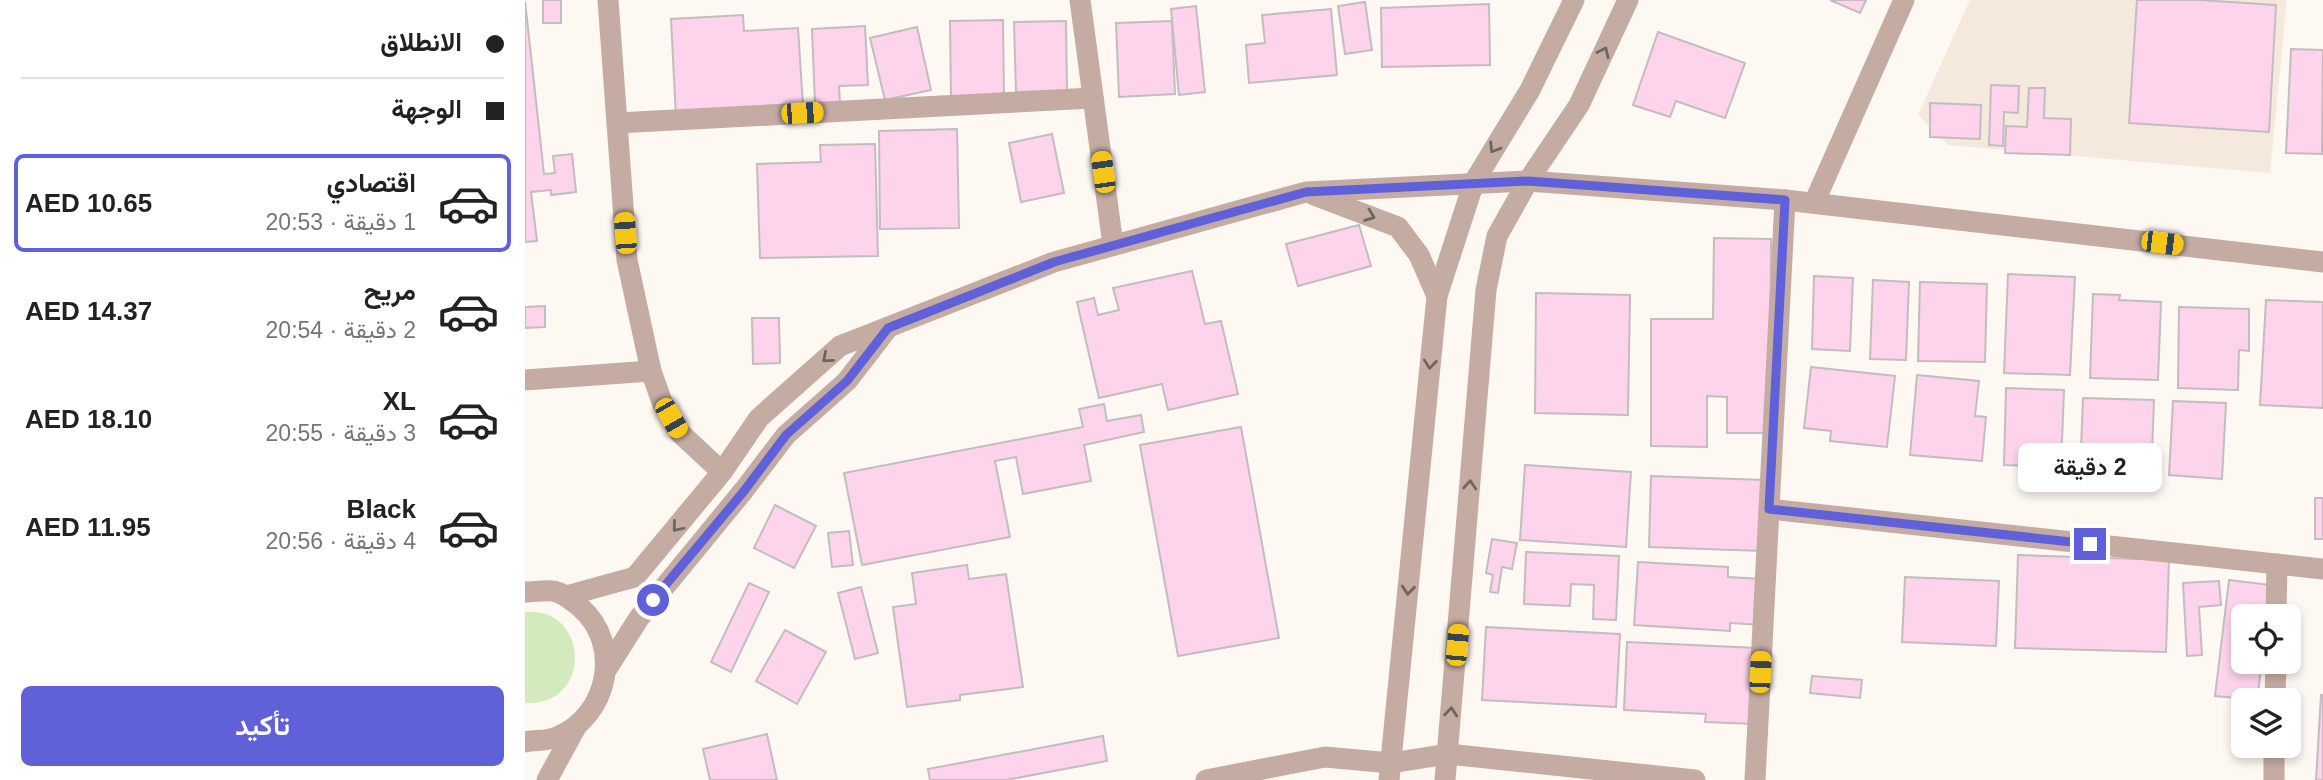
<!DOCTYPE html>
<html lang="ar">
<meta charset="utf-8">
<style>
body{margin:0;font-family:Helvetica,Vazirmatn,sans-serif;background:#f2f2f2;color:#222;direction:rtl;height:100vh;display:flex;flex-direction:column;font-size:26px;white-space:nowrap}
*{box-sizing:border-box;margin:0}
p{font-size:23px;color:#767676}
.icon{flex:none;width:38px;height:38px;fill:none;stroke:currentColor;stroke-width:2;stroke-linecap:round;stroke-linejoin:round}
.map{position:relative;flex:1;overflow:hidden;direction:ltr}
.side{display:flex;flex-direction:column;background:#fff;width:525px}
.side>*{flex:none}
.guide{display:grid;align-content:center;height:154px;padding:0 21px;background:#fff}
.buttons{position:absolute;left:1706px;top:604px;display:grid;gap:14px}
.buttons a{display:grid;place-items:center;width:70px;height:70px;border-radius:10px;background:#fff;box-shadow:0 4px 10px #0003;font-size:35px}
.end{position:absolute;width:32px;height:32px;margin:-16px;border:9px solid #6061d9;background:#fff;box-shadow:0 0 0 4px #fff}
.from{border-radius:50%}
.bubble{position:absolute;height:49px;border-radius:10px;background:#fff;box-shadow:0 4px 10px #0003;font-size:23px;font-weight:600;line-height:49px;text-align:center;direction:rtl}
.car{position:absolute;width:21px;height:42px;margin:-21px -10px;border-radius:9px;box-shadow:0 0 5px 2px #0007;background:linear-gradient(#f5c518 24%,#345 0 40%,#f5c518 0 76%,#345 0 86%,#f5c518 0)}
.guide b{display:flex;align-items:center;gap:24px;height:66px;font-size:26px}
.guide b+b{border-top:2px solid #e0e0e0}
.guide i{width:18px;height:18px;background:#222}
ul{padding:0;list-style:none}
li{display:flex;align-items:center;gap:21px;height:98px;margin:0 14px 10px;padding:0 7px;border:4px solid transparent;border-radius:10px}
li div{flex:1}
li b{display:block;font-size:26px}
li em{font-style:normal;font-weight:600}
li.selected{border-color:#6061d9}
li>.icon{width:63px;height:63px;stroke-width:1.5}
.cta{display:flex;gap:14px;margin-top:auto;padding:14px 21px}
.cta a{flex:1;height:80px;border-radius:10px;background:#6061d9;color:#fff;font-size:28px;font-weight:600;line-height:80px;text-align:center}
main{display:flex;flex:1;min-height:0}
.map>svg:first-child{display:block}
.built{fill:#f5e9de}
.green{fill:#d2eabc}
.building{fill:#fdd4eb;stroke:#c3bcc0;stroke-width:2}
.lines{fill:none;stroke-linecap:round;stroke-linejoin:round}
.minor{stroke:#c4aca3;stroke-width:21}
.oneway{stroke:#71645f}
.route{stroke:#6061d9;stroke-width:9}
</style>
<main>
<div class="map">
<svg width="1798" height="780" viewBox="0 0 1798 780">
<rect width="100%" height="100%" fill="#fef8f2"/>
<path class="built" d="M1445,0H1762L1745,173L1423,145L1393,115Z"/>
<path class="green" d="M0,612C65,606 68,707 0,703Z"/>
<g class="building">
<rect x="18" y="0" width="18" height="23"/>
<path d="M1305,0H1341L1335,13Z"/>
<path d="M1612,0H1675L1751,5L1744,132L1604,123Z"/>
<path d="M0,1L19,174L30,173L28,156L47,154L51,192L26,195V190L6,192L12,241L0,242Z"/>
<path d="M840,2L847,50L820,54L813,6Z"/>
<path d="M964,4L965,65L857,67L856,8Z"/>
<path d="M671,6L680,92L654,95L646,9Z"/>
<path d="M806,9L812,75L724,83L721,45L740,43L737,15Z"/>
<path d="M218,15L219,31L273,28L278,105L151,117L146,19Z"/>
<path d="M478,20L479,98L426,99L425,21Z"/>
<path d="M541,21L542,91L491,92L489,22Z"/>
<path d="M647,21L650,94L594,97L591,23Z"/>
<path d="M340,26L343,85L314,86L315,103L290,104L287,29Z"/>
<path d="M392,27L406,90L360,100L345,38Z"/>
<path d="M1133,32L1220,63L1200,118L1151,101L1145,117L1108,105Z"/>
<path d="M1766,49L1798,50L1797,154L1761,153Z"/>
<path d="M1466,85L1494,86L1493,113L1479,112L1478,146L1464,145Z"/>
<path d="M1504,88H1520L1519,118L1546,119L1545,155L1480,153L1481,126L1502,127Z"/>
<path d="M1405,103L1456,105L1455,139L1405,137Z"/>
<path d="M432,129L434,228L355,229L354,131Z"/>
<path d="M527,134L539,193L496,202L484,143Z"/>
<path d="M350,144L353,256L235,258L232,164L296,162L295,145Z"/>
<path d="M834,225L846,266L773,286L761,244Z"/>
<path d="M1189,238L1246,239L1245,433H1202V397L1182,396V447L1126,446V319H1188Z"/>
<path d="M667,271L680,324L696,321L713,394L643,410L637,384L574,398L552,302L569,298L573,315L594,310L588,288Z"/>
<path d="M1483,274L1550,277L1545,375L1479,373Z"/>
<path d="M1289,276L1328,278L1325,351L1287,349Z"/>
<path d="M1348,280L1384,282L1381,360L1345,359Z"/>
<path d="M1395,282L1462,284L1460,362L1393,361Z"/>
<path d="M1011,293L1105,295L1103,415L1010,413Z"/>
<path d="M1568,294L1595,295L1594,300L1636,302L1633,380L1565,378Z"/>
<path d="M1741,300L1798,302V408L1735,405Z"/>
<path d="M20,306V327L0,328V307Z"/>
<path d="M1654,307L1724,309V351L1714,350L1713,390L1653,388Z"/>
<path d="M227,318H254L255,363L228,364Z"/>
<path d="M1286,367L1370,376L1362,447L1305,441L1306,431L1279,428Z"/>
<path d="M1392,375L1454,381L1450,416L1461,417L1457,461L1385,455Z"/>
<path d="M1481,388L1539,390L1536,467L1479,465Z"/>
<path d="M1558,398L1629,400L1626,479L1555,477Z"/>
<path d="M1648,401L1701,403L1697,479L1644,475Z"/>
<path d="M579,404L582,421L616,415L619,432L559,445L566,481L498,494L491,457L470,461L485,537L337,565L319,473L558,427L554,409Z"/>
<path d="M716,427L754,638L653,656L615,445Z"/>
<path d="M1000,465L1106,472L1101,547L995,540Z"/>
<path d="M1126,476L1239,480L1237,551L1124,547Z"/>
<rect x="1790" y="498" width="8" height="41"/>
<path d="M250,505L291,526L269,568L229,548Z"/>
<path d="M324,531L328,565L307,567L303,533Z"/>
<path d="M967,539L992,543L987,569L977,567L973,593L965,592L968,575L961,573Z"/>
<path d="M1001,552L1094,556L1091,620L1068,619L1069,585L1046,584L1045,606L999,604Z"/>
<path d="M1493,555L1644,560L1641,652L1490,648Z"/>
<path d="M1113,562L1203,567V577L1238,579L1236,625L1205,623V631L1109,625Z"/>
<path d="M442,565L444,579L481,574L498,687L435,695V700L382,707L368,607L391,604L387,573Z"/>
<path d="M1380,577L1474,581L1471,646L1377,642Z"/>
<path d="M1704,580L1746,585L1742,616H1718V662H1737L1732,700L1690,696Z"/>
<path d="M1694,581L1696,605L1674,607L1677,655L1662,656L1658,583Z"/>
<path d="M224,583L244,592L206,672L186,662Z"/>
<path d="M336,587L353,653L330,659L313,593Z"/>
<path d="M961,627L1095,634L1091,707L957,700Z"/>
<path d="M260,630L301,652L272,704L231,681Z"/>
<path d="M1102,642L1232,648L1228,724L1180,722L1181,714L1099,710Z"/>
<path d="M1287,676L1337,680L1335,698L1285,693Z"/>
<path d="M1796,695H1798V780H1791Z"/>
<path d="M242,734L252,780H185L178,749Z"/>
<path d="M578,736L582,761L481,780H405L403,769Z"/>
</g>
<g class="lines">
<g class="minor">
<path d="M83,0L102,260L126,371L137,402L155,433L197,472"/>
<path d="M555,0L588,245"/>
<path d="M92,123L568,98"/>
<path d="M789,195L873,227L894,255L912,296"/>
<path d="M1289,203L1379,0"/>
<path d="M0,380L126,371"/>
<path d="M1244,509L1798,569"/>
<path d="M0,592C9,592 19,590 27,591C38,592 47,601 55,607C98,644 84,716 32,737C23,741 10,740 0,742"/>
<path d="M41,596L110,577L197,472L234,418L315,346L529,262L781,192L1003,181L1260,200L1798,262"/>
<path d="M1751,616L1752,564"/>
<path d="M81,670L114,618L219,490L261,435L322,381L362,329"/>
<path d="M1750,700L1751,662"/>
<path d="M22,780L51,727"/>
<path d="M681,780L800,757L866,763L923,754L1170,780"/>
<path d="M864,780L912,296L949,182L1005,90L1049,0"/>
<path d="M920,780L961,290L972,236L1003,181L1054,105L1103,0"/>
<path d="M1230,780L1260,200"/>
<path d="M1749,780V746"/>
</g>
</g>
<defs><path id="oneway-chevron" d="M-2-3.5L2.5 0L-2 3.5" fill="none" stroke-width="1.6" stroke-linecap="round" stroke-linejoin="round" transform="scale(1.75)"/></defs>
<g class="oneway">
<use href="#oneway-chevron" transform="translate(1079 52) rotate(-65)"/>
<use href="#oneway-chevron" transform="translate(969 148) rotate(122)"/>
<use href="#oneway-chevron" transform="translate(845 216) rotate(21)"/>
<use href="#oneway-chevron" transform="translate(302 358) rotate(139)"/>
<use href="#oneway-chevron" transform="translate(905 364) rotate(96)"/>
<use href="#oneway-chevron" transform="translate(945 485) rotate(-85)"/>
<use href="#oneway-chevron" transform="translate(152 527) rotate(130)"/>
<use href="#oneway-chevron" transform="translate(883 590) rotate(96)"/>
<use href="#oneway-chevron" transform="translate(926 712) rotate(-85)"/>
</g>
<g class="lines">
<path class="route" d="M128,600L219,491L261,435L322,381L363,328L529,262L781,192L1003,181L1260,200L1244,509L1565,544"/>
</g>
</svg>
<div class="buttons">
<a><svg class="icon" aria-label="locate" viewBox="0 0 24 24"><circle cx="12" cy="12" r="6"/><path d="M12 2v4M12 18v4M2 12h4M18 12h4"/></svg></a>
<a><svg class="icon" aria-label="layers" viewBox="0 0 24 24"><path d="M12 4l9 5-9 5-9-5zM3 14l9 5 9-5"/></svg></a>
</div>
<i class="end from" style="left:128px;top:600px"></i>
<i class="end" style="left:1565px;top:544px"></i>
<div class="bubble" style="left:1493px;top:443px;width:144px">2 دقيقة</div>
<i class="car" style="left:277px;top:113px;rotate:87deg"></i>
<i class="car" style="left:578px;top:172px;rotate:352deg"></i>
<i class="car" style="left:100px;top:233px;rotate:356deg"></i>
<i class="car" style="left:1637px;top:243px;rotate:97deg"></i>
<i class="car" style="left:146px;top:418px;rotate:150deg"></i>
<i class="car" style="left:932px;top:645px;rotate:5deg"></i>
<i class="car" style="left:1235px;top:672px;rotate:3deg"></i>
</div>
<section class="side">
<div class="guide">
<b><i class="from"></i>الانطلاق</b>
<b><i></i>الوجهة</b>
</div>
<ul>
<li class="selected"><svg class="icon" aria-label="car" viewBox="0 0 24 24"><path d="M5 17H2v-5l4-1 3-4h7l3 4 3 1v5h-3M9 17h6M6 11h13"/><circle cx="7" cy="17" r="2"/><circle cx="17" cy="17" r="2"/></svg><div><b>اقتصادي</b><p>1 دقيقة · 20:53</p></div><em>AED 10.65</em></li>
<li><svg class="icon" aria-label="car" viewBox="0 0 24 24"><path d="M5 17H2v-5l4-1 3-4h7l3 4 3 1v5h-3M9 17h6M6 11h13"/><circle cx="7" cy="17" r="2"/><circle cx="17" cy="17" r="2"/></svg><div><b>مريح</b><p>2 دقيقة · 20:54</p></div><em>AED 14.37</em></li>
<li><svg class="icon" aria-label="car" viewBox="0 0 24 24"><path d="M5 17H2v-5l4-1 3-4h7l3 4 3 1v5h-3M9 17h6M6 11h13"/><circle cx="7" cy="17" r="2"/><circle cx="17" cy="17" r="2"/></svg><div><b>XL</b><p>3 دقيقة · 20:55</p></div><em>AED 18.10</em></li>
<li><svg class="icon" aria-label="car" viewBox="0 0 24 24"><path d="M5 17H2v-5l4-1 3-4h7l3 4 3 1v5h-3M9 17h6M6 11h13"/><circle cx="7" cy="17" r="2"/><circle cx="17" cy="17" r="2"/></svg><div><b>Black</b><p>4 دقيقة · 20:56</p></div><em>AED 11.95</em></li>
</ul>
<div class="cta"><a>تأكيد</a></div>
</section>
</main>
